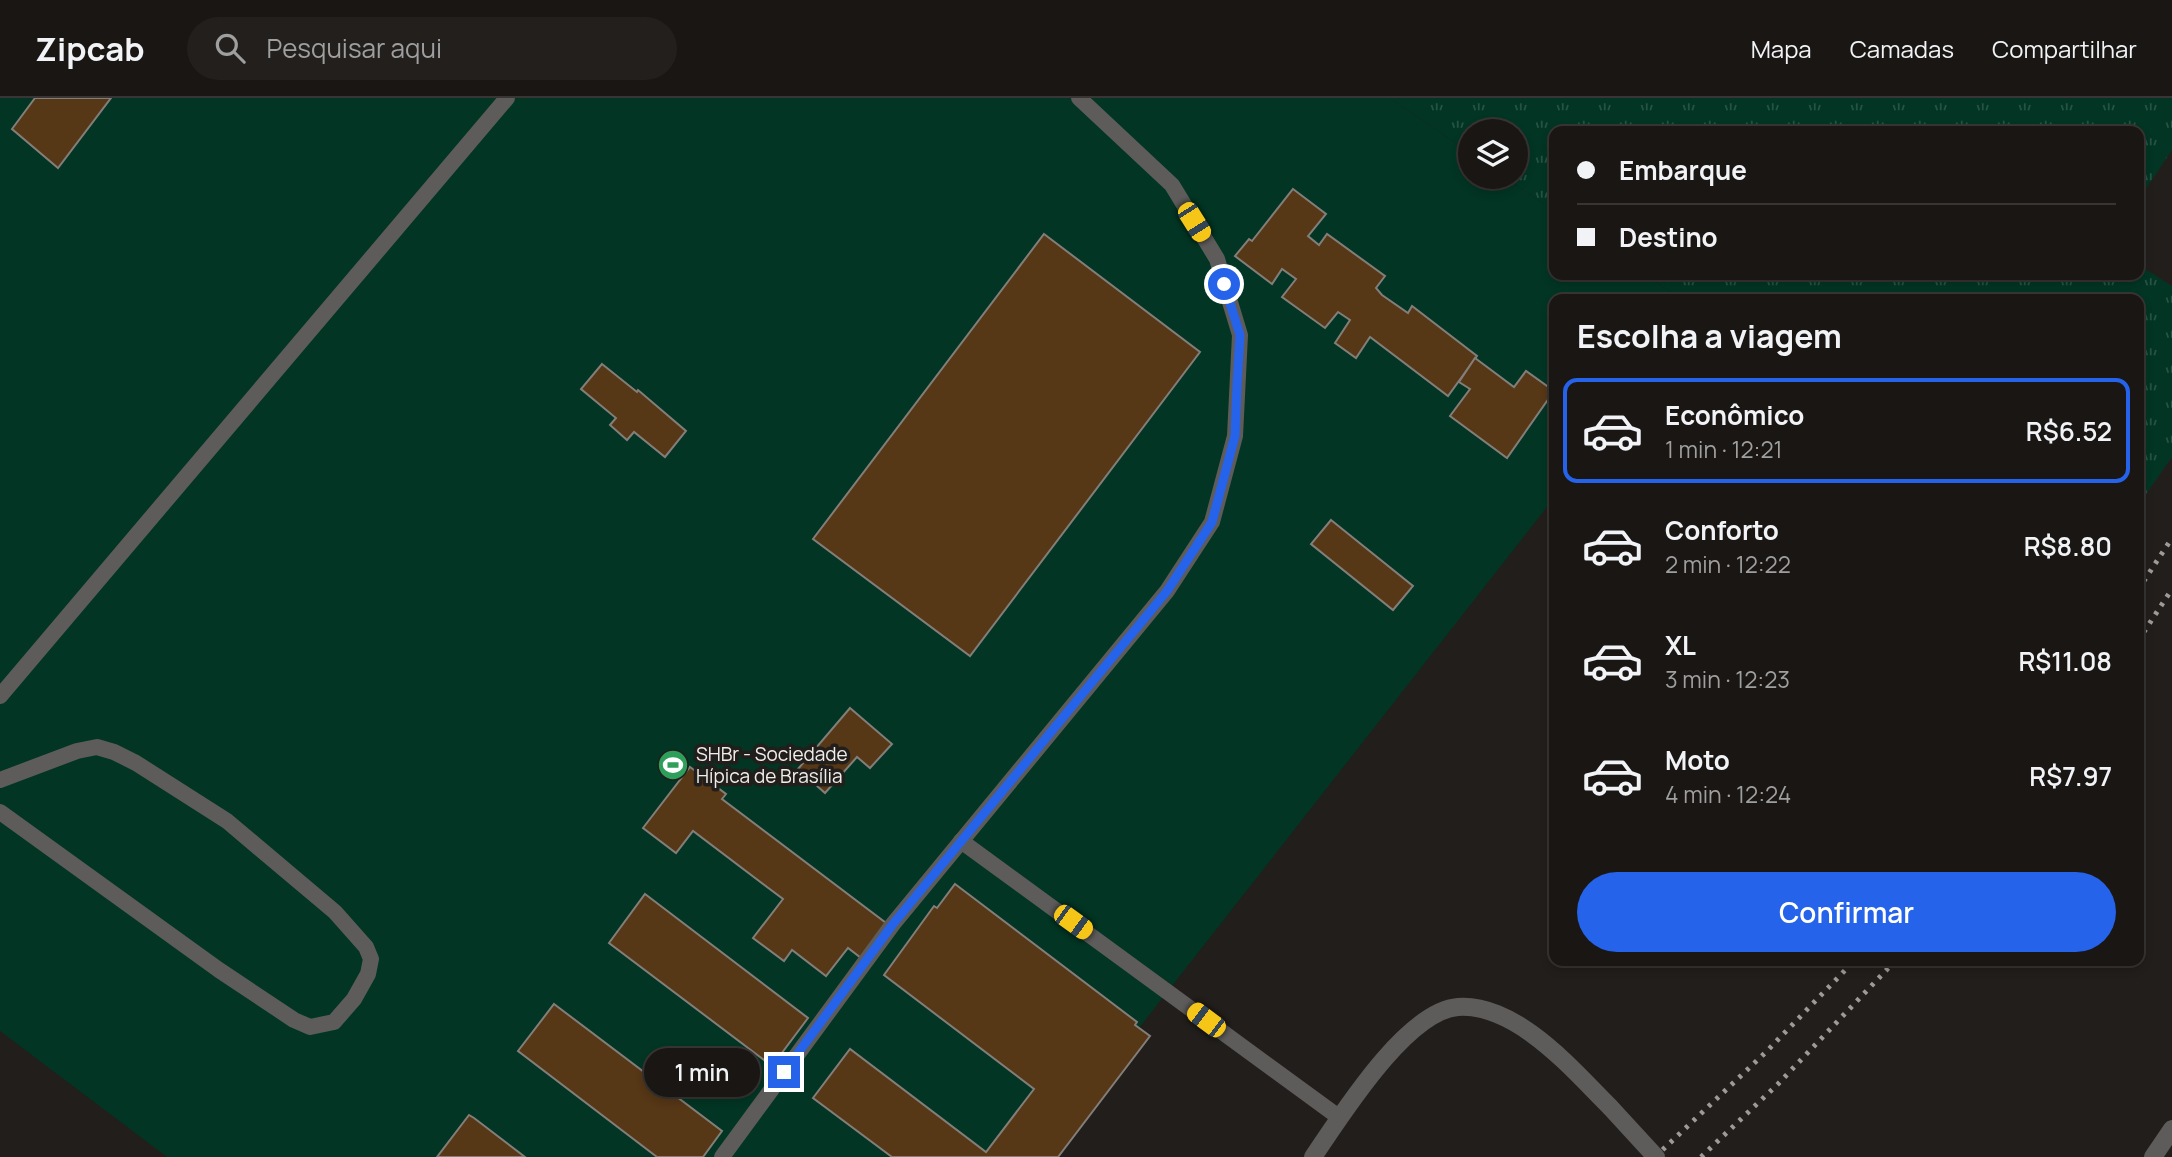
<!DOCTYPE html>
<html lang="pt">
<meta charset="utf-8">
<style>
body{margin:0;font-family:Manrope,sans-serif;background:#231f1d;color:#f1f3f6;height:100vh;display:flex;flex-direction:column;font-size:26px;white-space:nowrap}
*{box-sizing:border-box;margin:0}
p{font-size:23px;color:#9f9fa0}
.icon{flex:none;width:38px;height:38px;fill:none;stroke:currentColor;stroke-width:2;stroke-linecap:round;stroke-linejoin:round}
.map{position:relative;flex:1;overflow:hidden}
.details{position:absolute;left:1549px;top:196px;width:595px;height:672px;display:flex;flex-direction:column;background:#1a1614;border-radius:14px;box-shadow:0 4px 10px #0003,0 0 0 2px #383534}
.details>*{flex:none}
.hud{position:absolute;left:1549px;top:28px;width:595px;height:154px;border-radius:14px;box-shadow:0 4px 10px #0003,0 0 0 2px #383534;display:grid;align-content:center;height:154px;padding:0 28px;background:#1a1614}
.fabs{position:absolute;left:1458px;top:21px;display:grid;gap:14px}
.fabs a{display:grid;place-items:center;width:70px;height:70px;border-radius:50%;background:#1a1614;box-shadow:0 4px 10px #0003,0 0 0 2px #383534;font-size:35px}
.end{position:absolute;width:32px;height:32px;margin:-16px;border:9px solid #2563eb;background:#fff;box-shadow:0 0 0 4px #fff}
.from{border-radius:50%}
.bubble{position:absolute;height:49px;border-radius:24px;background:#1a1614;box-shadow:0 4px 10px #0003,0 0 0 2px #383534;font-size:23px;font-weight:600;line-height:49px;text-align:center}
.car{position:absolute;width:21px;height:42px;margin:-21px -10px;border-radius:9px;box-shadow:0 0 5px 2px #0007;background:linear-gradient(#f5c518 24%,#345 0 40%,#f5c518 0 76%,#345 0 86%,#f5c518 0)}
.hud b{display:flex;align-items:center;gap:24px;height:66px;font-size:26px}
.hud b+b{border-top:2px solid #383534}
.hud i{width:18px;height:18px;background:#f1f3f6}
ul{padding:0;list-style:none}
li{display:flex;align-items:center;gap:21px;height:105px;margin:0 14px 10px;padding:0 14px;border:4px solid transparent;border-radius:14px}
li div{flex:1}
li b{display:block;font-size:26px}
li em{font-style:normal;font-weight:600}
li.on{border-color:#2563eb}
li>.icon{width:63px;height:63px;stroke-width:1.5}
h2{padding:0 28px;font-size:32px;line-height:84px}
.cta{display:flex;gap:14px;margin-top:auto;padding:14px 28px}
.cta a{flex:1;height:80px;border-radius:42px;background:#2563eb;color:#fff;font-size:28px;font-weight:600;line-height:80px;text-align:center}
header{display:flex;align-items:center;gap:42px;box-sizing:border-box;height:98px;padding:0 35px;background:#1a1614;border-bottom:2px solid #383534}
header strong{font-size:33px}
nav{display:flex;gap:38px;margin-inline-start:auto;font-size:24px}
.search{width:490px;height:63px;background:#231f1d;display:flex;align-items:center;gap:18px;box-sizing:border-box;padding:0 24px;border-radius:38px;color:#9f9fa0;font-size:26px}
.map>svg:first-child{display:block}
.grass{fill:url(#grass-tufts)}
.park{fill:#023524}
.building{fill:#563716;stroke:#837e7a;stroke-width:2}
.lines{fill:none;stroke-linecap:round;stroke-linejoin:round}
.service{stroke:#5e5c5b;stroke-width:16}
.tertiary{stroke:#5e5c5b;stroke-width:18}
.rail{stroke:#9d9b98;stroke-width:5;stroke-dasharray:3.5 7;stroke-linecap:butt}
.tertiary-bridge{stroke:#5e5c5b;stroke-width:18}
.route{stroke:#2563eb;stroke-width:9}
.labels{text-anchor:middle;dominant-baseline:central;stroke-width:7;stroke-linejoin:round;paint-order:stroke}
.poi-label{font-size:19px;fill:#f0eeec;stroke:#221e1b;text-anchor:start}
</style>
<header>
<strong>Zipcab</strong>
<div class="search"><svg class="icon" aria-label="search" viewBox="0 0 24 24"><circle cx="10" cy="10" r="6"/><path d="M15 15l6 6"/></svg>Pesquisar aqui</div>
<nav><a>Mapa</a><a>Camadas</a><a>Compartilhar</a></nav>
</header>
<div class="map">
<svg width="2172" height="1059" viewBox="0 0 2172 1059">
<defs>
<pattern id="grass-tufts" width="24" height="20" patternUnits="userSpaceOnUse" patternTransform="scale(1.75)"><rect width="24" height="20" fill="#023524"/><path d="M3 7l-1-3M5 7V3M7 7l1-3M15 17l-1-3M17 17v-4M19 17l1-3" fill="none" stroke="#275344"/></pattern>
</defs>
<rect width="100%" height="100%" fill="#221e1b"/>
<g class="grass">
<path d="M1390,0H2172V52L2139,101L2138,33H1554V113L1504,79H1516V33H1470V55Z"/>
<path d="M2139,167L2172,188V359L2139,406L2138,201H1681L1646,177H2138Z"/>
</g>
<path class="park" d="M0,0H1390L1470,55V79H1504L1554,113V177H1646L1681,201H1554V400L1038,1059H167L0,933Z"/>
<g class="building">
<path d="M35,0H111L58,70L12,31Z"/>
<path d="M1293,91L1326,116L1308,138L1319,147L1327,136L1385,178L1376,190L1382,197L1408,215L1412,208L1477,258L1448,298L1370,239L1356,260L1335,245L1350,222L1338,214L1325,230L1282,199L1296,181L1282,171L1272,186L1235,158L1249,141L1252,143Z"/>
<path d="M1044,136L1200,254L970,558L813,441Z"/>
<path d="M1475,260L1514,289L1526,273L1554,293L1507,360L1450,318L1470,291L1459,284Z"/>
<path d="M602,266L637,294L638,292L686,333L665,359L634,334L627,342L610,327L616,320L581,291Z"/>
<path d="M1331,422L1413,488L1393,512L1311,446Z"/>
<path d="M850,610L892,646L870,670L857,659L825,695L798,671Z"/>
<path d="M690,669L726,696L722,701L890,828L865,863L848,850L826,878L792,852L784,863L753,840L783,801L693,733L676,755L643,730Z"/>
<path d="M955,786L1137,924L1135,927L1150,938L1058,1059H892L813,1000L850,951L986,1054L1034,991L884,877L934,808L937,810Z"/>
<path d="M645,796L808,920L772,968L609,845Z"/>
<path d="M554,906L722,1033L703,1059H657L518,953Z"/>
<path d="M469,1017L474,1020L525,1059H437Z"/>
</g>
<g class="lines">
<g class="service">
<path d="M0,598L507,0"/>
<path d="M0,682L77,653L97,649L114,654L136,665L227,723L335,814L366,849L371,861L368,876L354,901L334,924L310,929L294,922L219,872L0,714"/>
<path d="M961,743L1340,1020"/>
<path d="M722,1059L893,826L1167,493L1212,424L1235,338L1240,237L1217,161L1172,87L1079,0"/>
</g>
<g class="tertiary">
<path d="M1313,1059C1341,1018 1406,913 1458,909C1484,907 1512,921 1532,936C1561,957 1585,984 1610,1009"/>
<path d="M2153,1059L2172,1031"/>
</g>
<g class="rail">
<path d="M2138,492L2172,440"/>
<path d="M2138,543L2172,491"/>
<path d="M1655,1059L1766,954L1854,863"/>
<path d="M1701,1059L1778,986L1895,863"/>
</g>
<path class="tertiary-bridge" d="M1610,1009L1656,1059"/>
</g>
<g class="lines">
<path class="route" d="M784,974L893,826L1167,493L1212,424L1235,338L1237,287L1240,237L1224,186"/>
</g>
<defs>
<g id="stadium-disc" transform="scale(1.575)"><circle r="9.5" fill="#2e9e5b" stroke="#221e1b"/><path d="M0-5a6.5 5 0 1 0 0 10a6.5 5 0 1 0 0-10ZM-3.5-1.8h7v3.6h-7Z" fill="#fff"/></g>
</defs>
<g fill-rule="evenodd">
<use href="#stadium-disc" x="673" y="667"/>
</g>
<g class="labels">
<g class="poi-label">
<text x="696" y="656">SHBr - Sociedade<tspan x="696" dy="22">Hípica de Brasília</tspan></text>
</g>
</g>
</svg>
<div class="fabs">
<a><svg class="icon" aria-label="layers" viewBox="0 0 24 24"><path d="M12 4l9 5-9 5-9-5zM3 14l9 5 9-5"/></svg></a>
</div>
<i class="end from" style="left:1224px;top:186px"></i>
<i class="end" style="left:784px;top:974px"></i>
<div class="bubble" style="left:644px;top:950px;width:116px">1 min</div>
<i class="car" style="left:1194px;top:124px;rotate:148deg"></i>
<i class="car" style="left:1073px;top:824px;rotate:126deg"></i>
<i class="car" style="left:1206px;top:922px;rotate:307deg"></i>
<div class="hud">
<b><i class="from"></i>Embarque</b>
<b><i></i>Destino</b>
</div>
<section class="details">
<h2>Escolha a viagem</h2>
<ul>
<li class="on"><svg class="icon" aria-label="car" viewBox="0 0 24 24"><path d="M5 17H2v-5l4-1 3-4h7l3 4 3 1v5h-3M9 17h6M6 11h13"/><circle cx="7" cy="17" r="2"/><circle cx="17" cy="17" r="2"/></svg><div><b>Econômico</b><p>1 min · 12:21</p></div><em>R$6.52</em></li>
<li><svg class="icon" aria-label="car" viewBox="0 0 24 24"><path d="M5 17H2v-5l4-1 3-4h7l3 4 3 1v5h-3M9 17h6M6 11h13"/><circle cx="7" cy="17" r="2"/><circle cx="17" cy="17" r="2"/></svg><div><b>Conforto</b><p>2 min · 12:22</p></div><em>R$8.80</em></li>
<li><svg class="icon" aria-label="car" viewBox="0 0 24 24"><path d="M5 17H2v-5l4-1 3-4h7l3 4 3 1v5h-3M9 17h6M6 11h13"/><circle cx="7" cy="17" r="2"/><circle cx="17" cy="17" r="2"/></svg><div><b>XL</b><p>3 min · 12:23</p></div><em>R$11.08</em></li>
<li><svg class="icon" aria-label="car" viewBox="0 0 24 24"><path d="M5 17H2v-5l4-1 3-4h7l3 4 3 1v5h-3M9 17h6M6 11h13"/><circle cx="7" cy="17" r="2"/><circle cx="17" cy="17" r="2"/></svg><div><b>Moto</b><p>4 min · 12:24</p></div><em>R$7.97</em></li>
</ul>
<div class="cta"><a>Confirmar</a></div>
</section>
</div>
